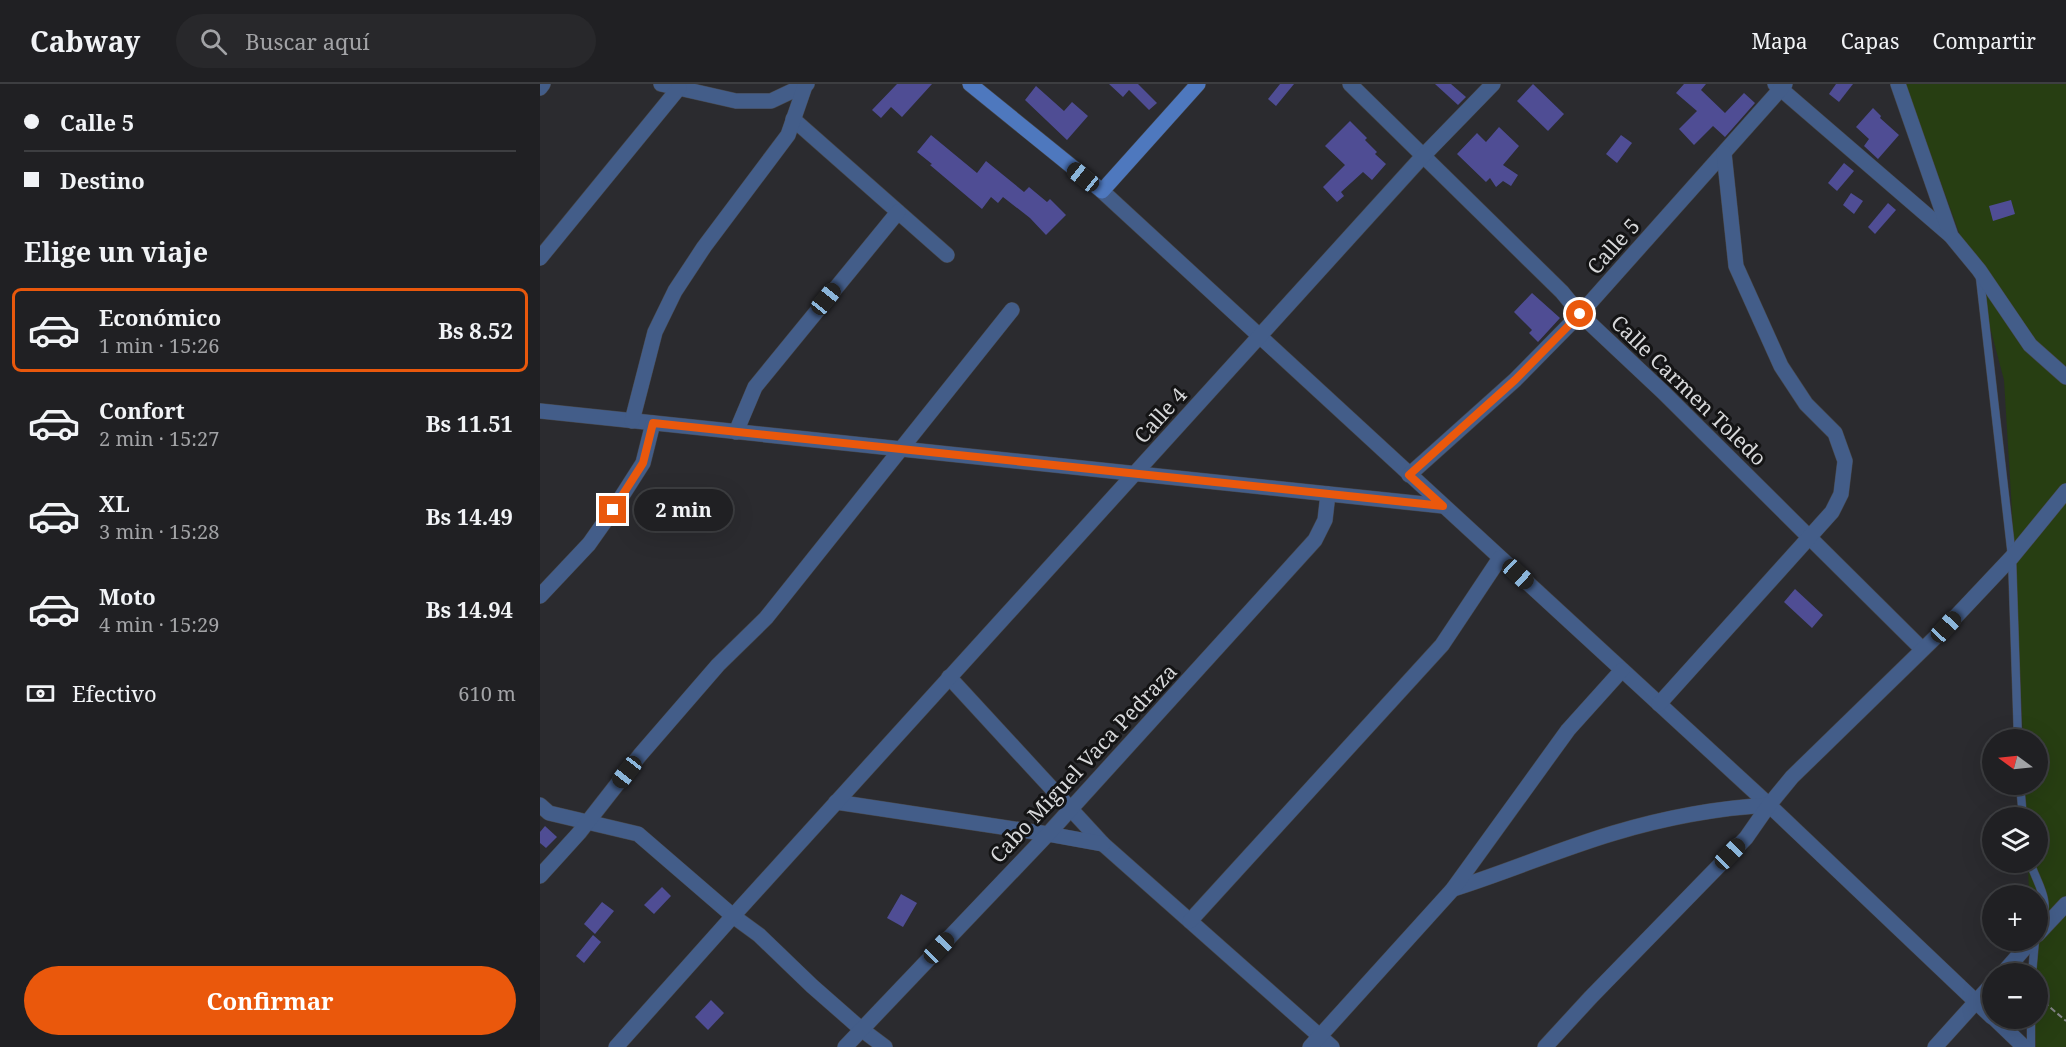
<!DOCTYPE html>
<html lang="es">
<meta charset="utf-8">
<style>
body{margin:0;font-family:"Noto Serif",serif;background:#28282b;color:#f1f3f6;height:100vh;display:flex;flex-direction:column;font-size:22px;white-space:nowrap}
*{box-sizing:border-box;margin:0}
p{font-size:20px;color:#a2a3a6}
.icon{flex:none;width:33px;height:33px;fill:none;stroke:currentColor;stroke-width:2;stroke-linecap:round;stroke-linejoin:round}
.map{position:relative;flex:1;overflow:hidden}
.details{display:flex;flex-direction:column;background:#202023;width:540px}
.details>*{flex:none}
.banner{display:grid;align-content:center;height:132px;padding:0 24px;background:#202023}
.needle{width:39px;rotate:285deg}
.controls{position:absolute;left:1442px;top:645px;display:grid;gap:12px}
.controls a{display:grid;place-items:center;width:66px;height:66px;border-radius:50%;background:#202023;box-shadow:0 6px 24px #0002,0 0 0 2px #3d3e41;font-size:30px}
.end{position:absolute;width:27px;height:27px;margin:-14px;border:8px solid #ea580c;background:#fff;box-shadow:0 0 0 3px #fff}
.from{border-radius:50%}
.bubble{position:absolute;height:42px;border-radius:21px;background:#202023;box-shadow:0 6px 24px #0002,0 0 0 2px #3d3e41;font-size:20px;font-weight:700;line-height:42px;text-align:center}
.car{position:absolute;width:18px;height:36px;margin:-18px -9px;border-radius:8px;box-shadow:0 0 4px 2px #0007;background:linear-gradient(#222 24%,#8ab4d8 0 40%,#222 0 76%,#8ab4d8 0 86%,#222 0)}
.banner b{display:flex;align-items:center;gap:21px;height:57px;font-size:22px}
.banner b+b{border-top:2px solid #3d3e41}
.banner i{width:15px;height:15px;background:#f1f3f6}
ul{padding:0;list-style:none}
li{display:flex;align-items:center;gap:18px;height:84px;margin:0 12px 9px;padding:0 12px;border:3px solid transparent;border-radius:9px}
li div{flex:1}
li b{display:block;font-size:22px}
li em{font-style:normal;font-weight:700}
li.current{border-color:#ea580c}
li>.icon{width:54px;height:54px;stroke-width:1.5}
h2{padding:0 24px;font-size:27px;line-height:72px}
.pay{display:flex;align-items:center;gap:15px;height:66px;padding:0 24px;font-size:22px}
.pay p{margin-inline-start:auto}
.button{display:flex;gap:12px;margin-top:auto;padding:12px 24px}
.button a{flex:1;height:69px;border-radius:36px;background:#ea580c;color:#fff;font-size:24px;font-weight:700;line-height:69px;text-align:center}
header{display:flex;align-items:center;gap:36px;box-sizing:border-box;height:84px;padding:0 30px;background:#202023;border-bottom:2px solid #3d3e41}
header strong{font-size:28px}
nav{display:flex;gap:33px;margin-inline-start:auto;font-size:21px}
.search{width:420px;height:54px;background:#28282b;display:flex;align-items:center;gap:15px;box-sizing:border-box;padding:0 21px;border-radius:33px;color:#a2a3a6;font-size:22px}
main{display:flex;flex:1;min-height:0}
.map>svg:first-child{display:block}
.green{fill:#273e12}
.building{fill:#4f4d94}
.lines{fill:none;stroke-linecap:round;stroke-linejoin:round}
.lane-casing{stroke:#47474a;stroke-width:9}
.street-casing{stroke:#47474a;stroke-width:16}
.secondary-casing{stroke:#47474a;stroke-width:16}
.path{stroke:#838487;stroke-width:2;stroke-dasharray:6 3;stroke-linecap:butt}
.lane{stroke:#435d89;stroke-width:8}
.street{stroke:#435d89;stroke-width:15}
.secondary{stroke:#4e78be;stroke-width:15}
.route{stroke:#ea580c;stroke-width:8}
.labels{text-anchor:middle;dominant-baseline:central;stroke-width:6;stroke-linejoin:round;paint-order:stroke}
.street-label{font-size:21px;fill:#d7d8da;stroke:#141415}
</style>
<header>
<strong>Cabway</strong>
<div class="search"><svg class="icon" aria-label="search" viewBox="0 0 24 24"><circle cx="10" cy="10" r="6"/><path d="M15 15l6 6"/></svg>Buscar aquí</div>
<nav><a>Mapa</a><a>Capas</a><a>Compartir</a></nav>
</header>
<main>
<section class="details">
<div class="banner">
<b><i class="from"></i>Calle 5</b>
<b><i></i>Destino</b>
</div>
<h2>Elige un viaje</h2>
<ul>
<li class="current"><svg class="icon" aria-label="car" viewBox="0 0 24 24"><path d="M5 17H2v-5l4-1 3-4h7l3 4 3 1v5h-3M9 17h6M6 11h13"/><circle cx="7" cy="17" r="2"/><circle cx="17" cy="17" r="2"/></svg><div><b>Económico</b><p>1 min · 15:26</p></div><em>Bs 8.52</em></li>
<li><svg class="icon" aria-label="car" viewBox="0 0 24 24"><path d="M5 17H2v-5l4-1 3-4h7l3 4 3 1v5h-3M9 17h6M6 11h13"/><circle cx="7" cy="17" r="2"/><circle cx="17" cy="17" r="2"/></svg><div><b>Confort</b><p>2 min · 15:27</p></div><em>Bs 11.51</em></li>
<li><svg class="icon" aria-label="car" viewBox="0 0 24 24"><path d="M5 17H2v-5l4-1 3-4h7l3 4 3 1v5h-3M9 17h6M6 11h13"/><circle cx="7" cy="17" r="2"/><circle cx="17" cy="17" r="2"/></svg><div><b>XL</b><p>3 min · 15:28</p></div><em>Bs 14.49</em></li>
<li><svg class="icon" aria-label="car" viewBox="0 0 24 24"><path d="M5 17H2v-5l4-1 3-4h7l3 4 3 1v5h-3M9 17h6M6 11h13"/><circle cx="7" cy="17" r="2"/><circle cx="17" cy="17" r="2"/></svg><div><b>Moto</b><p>4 min · 15:29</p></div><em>Bs 14.94</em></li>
</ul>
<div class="pay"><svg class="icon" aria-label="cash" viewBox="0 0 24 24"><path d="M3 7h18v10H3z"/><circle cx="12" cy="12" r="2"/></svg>Efectivo<p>610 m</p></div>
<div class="button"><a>Confirmar</a></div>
</section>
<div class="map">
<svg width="1526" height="963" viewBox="0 0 1526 963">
<rect width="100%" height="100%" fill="#2b2b2f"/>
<path class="green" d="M1365,0H1526V963H1496L1494,935L1497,934V890L1493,889L1497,856V812L1489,811L1488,779L1497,778V734L1486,733L1485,701L1497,700V656L1483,655L1475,477L1464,296L1440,206Z"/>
<g class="building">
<path d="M357,0H392L362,33L351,23L341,34L332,26Z"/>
<path d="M569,0H598L617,19L609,26L589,6L583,13Z"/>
<path d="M740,0H754L736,22L728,15Z"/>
<path d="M895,0H911L926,13L918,21Z"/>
<path d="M993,0L1024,30L1008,47L977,17Z"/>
<path d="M1144,0H1166L1161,6L1185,29L1204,9L1215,19L1185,53L1173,42L1154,61L1139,45L1157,27L1136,9Z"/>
<path d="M1296,0H1313L1299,18L1289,10Z"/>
<path d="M496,2L524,27L532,18L548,32L527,56L485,16Z"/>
<path d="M1333,24L1341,32L1340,34L1359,51L1338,75L1324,62L1329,55L1316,43Z"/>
<path d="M810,37L827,54L825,56L837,68L835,70L846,80L832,96L823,88L801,108L804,112L797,118L783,103L805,81L785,62Z"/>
<path d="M959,43L979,62L963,81L978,91L971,102L963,97L956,103L950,94L946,98L917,70L937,49L946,58Z"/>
<path d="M391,51L437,89L446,77L484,108L489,103L507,118L510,115L526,131L506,151L490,134L463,113L458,119L451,113L442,125L390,81L392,80L377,68Z"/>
<path d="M1081,51L1092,59L1077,79L1066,70Z"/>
<path d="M1304,79L1314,87L1297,107L1288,99Z"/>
<path d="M1311,109L1323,117L1314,130L1303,121Z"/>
<path d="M1471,116L1475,130L1453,137L1449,122Z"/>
<path d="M1348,119L1356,126L1335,150L1328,143Z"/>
<path d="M992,209L1020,234L998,258L989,249L992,246L974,228Z"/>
<path d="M1255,505L1283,531L1272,544L1244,518Z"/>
<path d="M5,742L17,753L6,764L0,759V748Z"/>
<path d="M122,803L131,812L114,830L104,821Z"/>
<path d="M361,810L377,819L363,843L347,834Z"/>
<path d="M62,818L74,827L55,850L44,840Z"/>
<path d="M53,851L61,858L44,879L36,872Z"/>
<path d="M171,916L184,929L168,946L155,933Z"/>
</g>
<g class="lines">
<g class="lane-casing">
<g id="lane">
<path d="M1440,194L1472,473L1478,656"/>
<path d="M1480,700L1483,734"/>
<path d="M1490,778C1498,802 1511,815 1501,841"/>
<path d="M1492,890L1495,856"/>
<path d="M1491,934V963"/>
</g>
</g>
<g class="street-casing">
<g id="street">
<path d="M121,0L196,17H231L267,0"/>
<path d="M810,0L1022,208L1040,230L1124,309L1382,565"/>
<path d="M1235,0L1410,151"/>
<path d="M1358,0L1411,152L1439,186L1490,261L1526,293"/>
<path d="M0,4L3,0"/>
<path d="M253,35L407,171"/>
<path d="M562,107L1229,721"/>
<path d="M0,174L139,4"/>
<path d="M0,327L903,422"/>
<path d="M92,337L115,248L135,207L164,163L248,51L265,2"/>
<path d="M196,348L215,303L358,128"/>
<path d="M869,391L975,296L1040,230L1245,0"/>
<path d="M0,512L49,460L73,426L103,379L113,339"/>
<path d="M409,593L563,760L792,963"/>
<path d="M1119,620L1292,428L1301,410L1305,377L1295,349L1266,320L1241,282L1196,182L1184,69"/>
<path d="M296,718L508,750L563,760"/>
<path d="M0,721L9,729L98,750L193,832L219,851L272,902L321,945L345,963"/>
<path d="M0,792L39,749L100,671L178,581L226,534L472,226"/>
<path d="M913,805C967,788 1020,765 1074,749C1124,734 1177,724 1229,721L1452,933"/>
<path d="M650,837L902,561L960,474"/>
<path d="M1497,851L1526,820"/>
<path d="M1462,890L1492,856"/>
<path d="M1454,934L1484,963"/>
<path d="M76,963L193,832L883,72L953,0"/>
<path d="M305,963L508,750L775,456L785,436L788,410"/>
<path d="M770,963L913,805L1028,646L1082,586"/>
<path d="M1005,963L1051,913L1206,754L1229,721L1252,693L1406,543L1472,473L1526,407"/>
<path d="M1395,963L1452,900"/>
</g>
</g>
<g class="secondary-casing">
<path id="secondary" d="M430,0L562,107L658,0"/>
</g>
<path class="path" d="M1497,912L1526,937"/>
<use href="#lane" class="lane"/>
<use href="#street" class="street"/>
<use href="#secondary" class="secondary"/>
</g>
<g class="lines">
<path class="route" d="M73,426L103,379L113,339L903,422L869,391L975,296L1040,230"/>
</g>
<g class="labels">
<g class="street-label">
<text transform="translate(1073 162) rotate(-48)">Calle 5</text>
<text transform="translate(1149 306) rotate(44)">Calle Carmen Toledo</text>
<text transform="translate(620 331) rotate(-48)">Calle 4</text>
<text transform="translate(543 679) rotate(-47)">Cabo Miguel Vaca Pedraza</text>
</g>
</g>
</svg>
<div class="controls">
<a><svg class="needle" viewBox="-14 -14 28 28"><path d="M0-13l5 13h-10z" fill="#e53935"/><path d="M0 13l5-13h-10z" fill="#a2a3a6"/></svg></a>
<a><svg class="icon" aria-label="layers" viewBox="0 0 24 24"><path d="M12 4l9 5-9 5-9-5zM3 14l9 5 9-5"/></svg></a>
<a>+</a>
<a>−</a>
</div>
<i class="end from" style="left:1040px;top:230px"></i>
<i class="end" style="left:73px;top:426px"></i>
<div class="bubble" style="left:94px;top:405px;width:99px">2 min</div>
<i class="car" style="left:543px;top:93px;rotate:309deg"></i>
<i class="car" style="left:286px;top:215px;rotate:39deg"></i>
<i class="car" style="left:978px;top:490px;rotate:133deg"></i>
<i class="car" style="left:1406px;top:543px;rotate:43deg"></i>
<i class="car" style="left:87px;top:688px;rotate:218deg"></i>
<i class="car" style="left:1190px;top:770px;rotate:44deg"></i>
<i class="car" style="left:399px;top:864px;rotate:44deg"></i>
</div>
</main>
